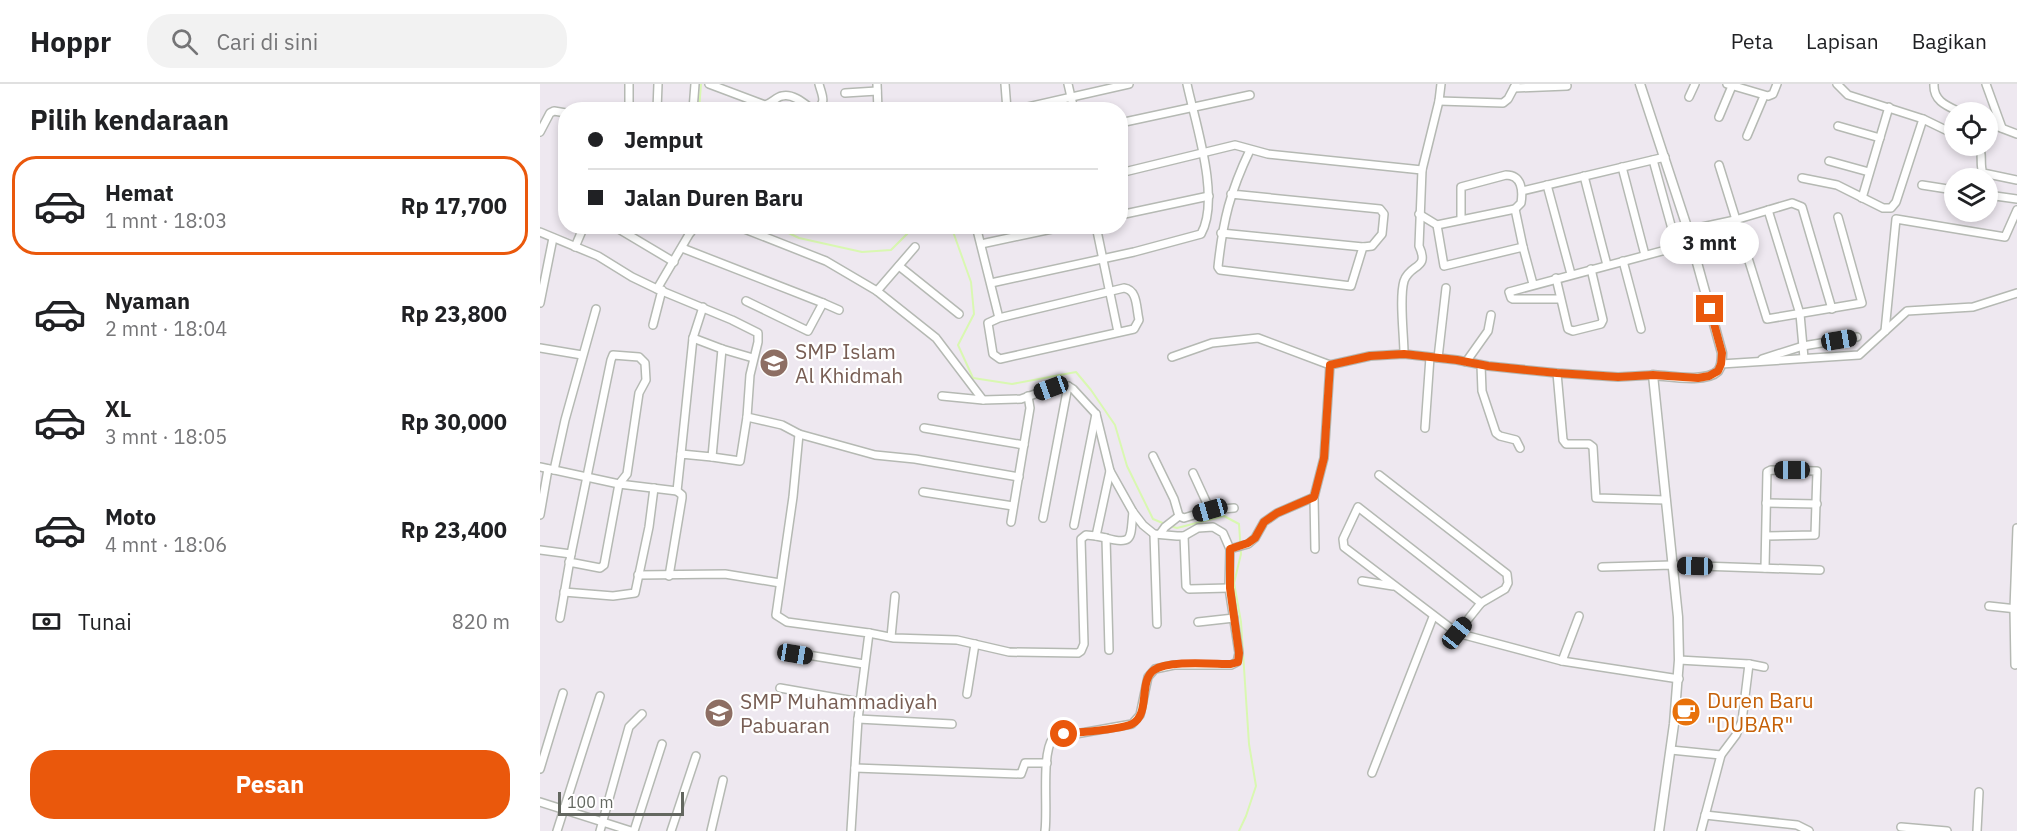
<!DOCTYPE html>
<html lang="id">
<meta charset="utf-8">
<style>
body{margin:0;font-family:"IBM Plex Sans",sans-serif;background:#f2f2f2;color:#202124;height:100vh;display:flex;flex-direction:column;font-size:22px;white-space:nowrap}
*{box-sizing:border-box;margin:0}
p{font-size:20px;color:#757577}
.icon{flex:none;width:33px;height:33px;fill:none;stroke:currentColor;stroke-width:2;stroke-linecap:round;stroke-linejoin:round}
.map{position:relative;flex:1;overflow:hidden}
.drawer{display:flex;flex-direction:column;background:#fff;width:540px}
.drawer>*{flex:none}
.banner{position:absolute;left:18px;top:18px;width:570px;height:132px;border-radius:24px;box-shadow:0 3px 9px #0003;display:grid;align-content:center;height:132px;padding:0 30px;background:#fff}
.tools{position:absolute;left:1404px;top:18px;display:grid;gap:12px}
.tools a{display:grid;place-items:center;width:54px;height:54px;border-radius:50%;background:#fff;box-shadow:0 3px 9px #0003;font-size:30px}
.scale{position:absolute;left:18px;bottom:15px;width:126px;box-sizing:border-box;padding-left:6px;border:3px solid #636760;border-top:0;font-size:16px;line-height:21px;white-space:nowrap;color:#636760;-webkit-text-stroke:4px #fff;paint-order:stroke}
.end{position:absolute;width:27px;height:27px;margin:-14px;border:8px solid #ea580c;background:#fff;box-shadow:0 0 0 3px #fff}
.from{border-radius:50%}
.bubble{position:absolute;height:42px;border-radius:21px;background:#fff;box-shadow:0 3px 9px #0003;font-size:20px;font-weight:700;line-height:42px;text-align:center}
.car{position:absolute;width:18px;height:36px;margin:-18px -9px;border-radius:8px;box-shadow:0 0 4px 2px #0007;background:linear-gradient(#222 24%,#8ab4d8 0 40%,#222 0 76%,#8ab4d8 0 86%,#222 0)}
.banner b{display:flex;align-items:center;gap:21px;height:57px;font-size:22px}
.banner b+b{border-top:2px solid #e0e0e0}
.banner i{width:15px;height:15px;background:#202124}
ul{padding:0;list-style:none}
li{display:flex;align-items:center;gap:18px;height:99px;margin:0 12px 9px;padding:0 18px;border:3px solid transparent;border-radius:24px}
li div{flex:1}
li b{display:block;font-size:22px}
li em{font-style:normal;font-weight:700}
li.current{border-color:#ea580c}
li>.icon{width:54px;height:54px;stroke-width:1.5}
h2{padding:0 30px;font-size:27px;line-height:72px}
.pay{display:flex;align-items:center;gap:15px;height:66px;padding:0 30px;font-size:22px}
.pay p{margin-inline-start:auto}
.button{display:flex;gap:12px;margin-top:auto;padding:12px 30px}
.button a{flex:1;height:69px;border-radius:24px;background:#ea580c;color:#fff;font-size:24px;font-weight:700;line-height:69px;text-align:center}
header{display:flex;align-items:center;gap:36px;box-sizing:border-box;height:84px;padding:0 30px;background:#fff;border-bottom:2px solid #e0e0e0}
header strong{font-size:28px}
nav{display:flex;gap:33px;margin-inline-start:auto;font-size:21px}
.search{width:420px;height:54px;background:#f2f2f2;display:flex;align-items:center;gap:15px;box-sizing:border-box;padding:0 21px;border-radius:24px;color:#757577;font-size:22px}
main{display:flex;flex:1;min-height:0}
.map>svg:first-child{display:block}
.lines{fill:none;stroke-linecap:round;stroke-linejoin:round}
.stream{stroke:#d9f8b1;stroke-width:2}
.minor-casing{stroke:#b5b9b3;stroke-width:10}
.tertiary-casing{stroke:#b5b9b3;stroke-width:11}
.minor{stroke:#fff;stroke-width:7}
.tertiary{stroke:#fff;stroke-width:8}
.route{stroke:#ea580c;stroke-width:8}
.labels{text-anchor:middle;dominant-baseline:central;stroke-width:4.5;stroke-linejoin:round;paint-order:stroke}
.education-label{font-size:21px;fill:#785e54;stroke:#fff;text-anchor:start}
.food-label{font-size:21px;fill:#c56008;stroke:#fff;text-anchor:start}
</style>
<header>
<strong>Hoppr</strong>
<div class="search"><svg class="icon" aria-label="search" viewBox="0 0 24 24"><circle cx="10" cy="10" r="6"/><path d="M15 15l6 6"/></svg>Cari di sini</div>
<nav><a>Peta</a><a>Lapisan</a><a>Bagikan</a></nav>
</header>
<main>
<section class="drawer">
<h2>Pilih kendaraan</h2>
<ul>
<li class="current"><svg class="icon" aria-label="car" viewBox="0 0 24 24"><path d="M5 17H2v-5l4-1 3-4h7l3 4 3 1v5h-3M9 17h6M6 11h13"/><circle cx="7" cy="17" r="2"/><circle cx="17" cy="17" r="2"/></svg><div><b>Hemat</b><p>1 mnt · 18:03</p></div><em>Rp 17,700</em></li>
<li><svg class="icon" aria-label="car" viewBox="0 0 24 24"><path d="M5 17H2v-5l4-1 3-4h7l3 4 3 1v5h-3M9 17h6M6 11h13"/><circle cx="7" cy="17" r="2"/><circle cx="17" cy="17" r="2"/></svg><div><b>Nyaman</b><p>2 mnt · 18:04</p></div><em>Rp 23,800</em></li>
<li><svg class="icon" aria-label="car" viewBox="0 0 24 24"><path d="M5 17H2v-5l4-1 3-4h7l3 4 3 1v5h-3M9 17h6M6 11h13"/><circle cx="7" cy="17" r="2"/><circle cx="17" cy="17" r="2"/></svg><div><b>XL</b><p>3 mnt · 18:05</p></div><em>Rp 30,000</em></li>
<li><svg class="icon" aria-label="car" viewBox="0 0 24 24"><path d="M5 17H2v-5l4-1 3-4h7l3 4 3 1v5h-3M9 17h6M6 11h13"/><circle cx="7" cy="17" r="2"/><circle cx="17" cy="17" r="2"/></svg><div><b>Moto</b><p>4 mnt · 18:06</p></div><em>Rp 23,400</em></li>
</ul>
<div class="pay"><svg class="icon" aria-label="cash" viewBox="0 0 24 24"><path d="M3 7h18v10H3z"/><circle cx="12" cy="12" r="2"/></svg>Tunai<p>820 m</p></div>
<div class="button"><a>Pesan</a></div>
</section>
<div class="map">
<svg width="1477" height="747" viewBox="0 0 1477 747">
<rect width="100%" height="100%" fill="#eee8f0"/>
<g class="lines">
<g class="stream">
<path d="M159,26L161,0"/>
<path d="M234,142L259,154L322,168L351,166L375,142"/>
<path d="M411,142L431,198L434,230L418,261L433,294L472,300L536,288L551,306L575,341L587,382L613,435L625,440"/>
<path d="M630,442L637,444L684,432L699,440L701,470L694,499L701,538L709,660L716,702L706,732L699,747"/>
</g>
<g class="minor-casing">
<g id="minor">
<path d="M89,0V26"/>
<path d="M169,0L225,21C232,19 236,13 242,12C253,9 265,20 273,26"/>
<path d="M337,0L338,26"/>
<path d="M465,0L467,26"/>
<path d="M528,0L534,26"/>
<path d="M1187,0L1228,12L1233,10L1237,0"/>
<path d="M1297,0L1308,11L1383,35L1414,50"/>
<path d="M1394,0C1393,17 1407,22 1420,28"/>
<path d="M1446,0L1462,44"/>
<path d="M974,4L1027,2"/>
<path d="M305,9L337,7"/>
<path d="M1149,13L1155,0"/>
<path d="M899,17L963,19L968,15L976,0"/>
<path d="M117,26L118,0"/>
<path d="M153,26L155,0"/>
<path d="M274,26C288,19 282,12 279,0"/>
<path d="M474,26L589,0"/>
<path d="M1179,33L1192,2"/>
<path d="M580,39L710,11"/>
<path d="M1448,39L1477,50"/>
<path d="M1298,42L1340,54"/>
<path d="M0,48L10,29L14,27L26,29"/>
<path d="M1207,52L1224,12"/>
<path d="M1438,62C1444,69 1439,80 1443,89L1477,96"/>
<path d="M1113,76L1137,163"/>
<path d="M1289,77L1329,88"/>
<path d="M1179,81L1227,235L1322,219L1298,133"/>
<path d="M1082,83L1105,171"/>
<path d="M580,89L695,61L728,70L882,86"/>
<path d="M1044,92L1067,181"/>
<path d="M1262,94L1297,101L1343,124H1351L1356,118L1383,35"/>
<path d="M1007,101L1031,190"/>
<path d="M1382,101L1414,106"/>
<path d="M982,107L1125,73"/>
<path d="M691,110L840,125L844,130L842,150L832,162L823,163L811,202L680,186L678,183C683,136 690,108 710,66"/>
<path d="M1448,111L1477,115"/>
<path d="M1322,114L1349,23"/>
<path d="M975,125L983,163"/>
<path d="M1228,126L1260,230L1264,274"/>
<path d="M879,130L897,141L975,125L981,119C983,107 982,91 966,91L921,103V136"/>
<path d="M580,131L669,112"/>
<path d="M897,141L904,182L983,163L993,200"/>
<path d="M142,142L151,148"/>
<path d="M197,142L286,177L337,207L396,254L443,316L481,315L518,302H528L533,305L556,330L570,387L593,428L603,441L614,450L637,452H644L658,444L673,443L683,449L690,465L708,460L715,454L724,438L737,429L774,413L784,374L790,281L830,272L864,270L917,276L948,282L1017,289L1078,293L1113,291"/>
<path d="M436,142L459,234L448,239L453,270L460,275L594,245L599,236C596,224 598,206 584,204L459,234"/>
<path d="M556,142L578,248"/>
<path d="M77,144L134,178"/>
<path d="M1148,146L1195,136L1252,119L1262,123L1292,225"/>
<path d="M0,148L58,172L92,193L117,205L192,236L218,249V258L210,291L207,333L242,341L259,350L253,413L236,531L247,538L329,549L318,635L311,747"/>
<path d="M681,149L823,163"/>
<path d="M441,160L526,142"/>
<path d="M35,163L44,142"/>
<path d="M142,164L283,219L268,247L206,217"/>
<path d="M1083,177L1101,245"/>
<path d="M359,182L419,230"/>
<path d="M1016,194L1028,245L1033,247L1061,240L1063,236L1051,185"/>
<path d="M451,199L594,168L661,150C681,115 655,38 647,0"/>
<path d="M117,205L154,142"/>
<path d="M337,207L375,163"/>
<path d="M1020,215H973L971,214L969,208L1152,159"/>
<path d="M0,219L13,154"/>
<path d="M283,219L299,226"/>
<path d="M163,223L153,254L182,265L213,274"/>
<path d="M113,241L122,206"/>
<path d="M1345,247L1356,135L1465,153L1477,126"/>
<path d="M0,264L42,271"/>
<path d="M864,270C864,251 859,214 864,197C870,179 890,186 879,162L882,86L899,17L901,0"/>
<path d="M632,273L672,259L718,254L790,281"/>
<path d="M898,274L906,204"/>
<path d="M1222,275L1263,262L1317,253"/>
<path d="M926,278L948,247L951,231"/>
<path d="M1181,280L1319,271L1367,227L1433,223L1477,209"/>
<path d="M941,281L942,307L956,349L960,352L976,356L980,364"/>
<path d="M1017,289L1023,356L1026,360H1049L1053,363L1056,414L1126,416"/>
<path d="M402,312L443,316"/>
<path d="M384,344L484,361"/>
<path d="M885,344L890,273"/>
<path d="M259,350L335,371L375,375L479,393"/>
<path d="M141,370L153,254"/>
<path d="M613,372L634,415L639,432"/>
<path d="M172,373L200,377L207,333"/>
<path d="M0,383L79,400L137,407"/>
<path d="M14,386L25,336L56,225"/>
<path d="M653,389L670,426"/>
<path d="M839,391L967,490L968,499L965,505L941,519L917,549"/>
<path d="M383,408L473,422"/>
<path d="M774,413L775,465"/>
<path d="M1226,419L1277,420"/>
<path d="M0,431L8,385"/>
<path d="M503,434L528,302"/>
<path d="M471,438L490,324L488,312"/>
<path d="M534,441L556,330"/>
<path d="M614,450L617,540"/>
<path d="M620,450L625,443L639,432L644,434L670,426L694,424"/>
<path d="M556,452L566,454L569,566"/>
<path d="M644,452L646,502L649,505L689,504"/>
<path d="M566,454C595,462 590,452 593,428"/>
<path d="M0,466L31,470"/>
<path d="M1062,483L1132,481L1280,486"/>
<path d="M1225,484L1227,388L1231,386L1277,387L1275,451L1226,452"/>
<path d="M98,491L185,490L240,499"/>
<path d="M129,492L142,414V411L137,407L141,370L172,373L182,265"/>
<path d="M822,497L853,502"/>
<path d="M24,508L73,512L95,509L109,443L114,404"/>
<path d="M941,519L818,423L803,455L804,463L917,549L1022,577L1139,595"/>
<path d="M1449,522L1477,525"/>
<path d="M20,534L31,470L71,276L73,271L99,273L105,279L106,296L99,309L87,390L79,400L64,481L60,484L29,478"/>
<path d="M658,538L694,534"/>
<path d="M329,549L354,554L417,556L469,568L538,569L541,567L544,560L541,455L546,451L556,452L570,387"/>
<path d="M351,553L355,512"/>
<path d="M255,569L324,580"/>
<path d="M1139,576L1209,580L1224,583"/>
<path d="M1022,577L1039,532"/>
<path d="M1475,581L1474,525L1477,444"/>
<path d="M240,604L320,618"/>
<path d="M427,610L435,560"/>
<path d="M318,635L412,640"/>
<path d="M1131,666L1181,671"/>
<path d="M315,684L481,690L485,679H507"/>
<path d="M0,685L23,609"/>
<path d="M832,689L893,533"/>
<path d="M0,718L91,747"/>
<path d="M1165,731L1257,741L1269,747"/>
<path d="M1361,743L1407,747"/>
<path d="M17,747L60,612"/>
<path d="M60,747L89,643L102,630"/>
<path d="M94,747L122,660"/>
<path d="M131,747L156,672"/>
<path d="M171,747L183,696"/>
<path d="M505,747C508,725 501,669 513,654L592,640L600,631L608,593L615,585L634,581H691L697,578L699,569L689,504L690,465"/>
<path d="M1161,747L1181,671L1196,651L1202,637L1209,580"/>
<path d="M1437,747L1439,708"/>
</g>
</g>
<g class="tertiary-casing">
<path id="tertiary" d="M1100,0L1148,146L1182,269C1182,275 1182,282 1178,287C1166,299 1129,292 1113,291L1138,533L1139,576L1134,640L1119,747"/>
</g>
<use href="#minor" class="minor"/>
<use href="#tertiary" class="tertiary"/>
</g>
<g class="lines">
<path class="route" d="M524,650C539,648 580,646 592,640C611,630 598,597 614,586C628,576 672,580 691,580L698,578L699,569L690,504V465L708,459L715,454L724,438L737,429L774,413L784,374L790,281L830,272L864,270L917,276L948,282L1017,289L1078,293L1113,291L1158,294L1169,292L1178,287L1181,280L1182,269L1170,225"/>
</g>
<defs>
<g id="school-disc" transform="scale(1.5)"><circle r="9.5" fill="#8d6e63" stroke="#fff"/><path d="M0-5L7-2L0 1L-7-2ZM-4 1L0 2.5L4 1V4Q0 6-4 4Z" fill="#fff"/></g>
<g id="cafe-disc" transform="scale(1.5)"><circle r="9.5" fill="#e8710a" stroke="#fff"/><path d="M-5.5-4.5H6V0H3Q3 3.5 0 3.5H-2.5Q-5.5 3.5-5.5 0ZM3-3.2v2h1.7v-2ZM-6 4.5H4V6H-6Z" fill="#fff"/></g>
</defs>
<g fill-rule="evenodd">
<use href="#school-disc" x="234" y="279"/>
<use href="#cafe-disc" x="1146" y="628"/>
<use href="#school-disc" x="179" y="629"/>
</g>
<g class="labels">
<g class="education-label">
<text x="255" y="267">SMP Islam<tspan x="255" dy="24">Al Khidmah</tspan></text>
<text x="200" y="617">SMP Muhammadiyah<tspan x="200" dy="24">Pabuaran</tspan></text>
</g>
<g class="food-label">
<text x="1167" y="616">Duren Baru<tspan x="1167" dy="24">"DUBAR"</tspan></text>
</g>
</g>
</svg>
<div class="tools">
<a><svg class="icon" aria-label="locate" viewBox="0 0 24 24"><circle cx="12" cy="12" r="6"/><path d="M12 2v4M12 18v4M2 12h4M18 12h4"/></svg></a>
<a><svg class="icon" aria-label="layers" viewBox="0 0 24 24"><path d="M12 4l9 5-9 5-9-5zM3 14l9 5 9-5"/></svg></a>
</div>
<div class="scale">100 m</div>
<i class="end from" style="left:524px;top:650px"></i>
<i class="end" style="left:1170px;top:225px"></i>
<div class="bubble" style="left:1120px;top:138px;width:99px">3 mnt</div>
<i class="car" style="left:1299px;top:256px;rotate:81deg"></i>
<i class="car" style="left:511px;top:304px;rotate:250deg"></i>
<i class="car" style="left:1252px;top:386px;rotate:270deg"></i>
<i class="car" style="left:670px;top:426px;rotate:254deg"></i>
<i class="car" style="left:1155px;top:482px;rotate:271deg"></i>
<i class="car" style="left:917px;top:549px;rotate:39deg"></i>
<i class="car" style="left:255px;top:570px;rotate:99deg"></i>
<div class="banner">
<b><i class="from"></i>Jemput</b>
<b><i></i>Jalan Duren Baru</b>
</div>
</div>
</main>
